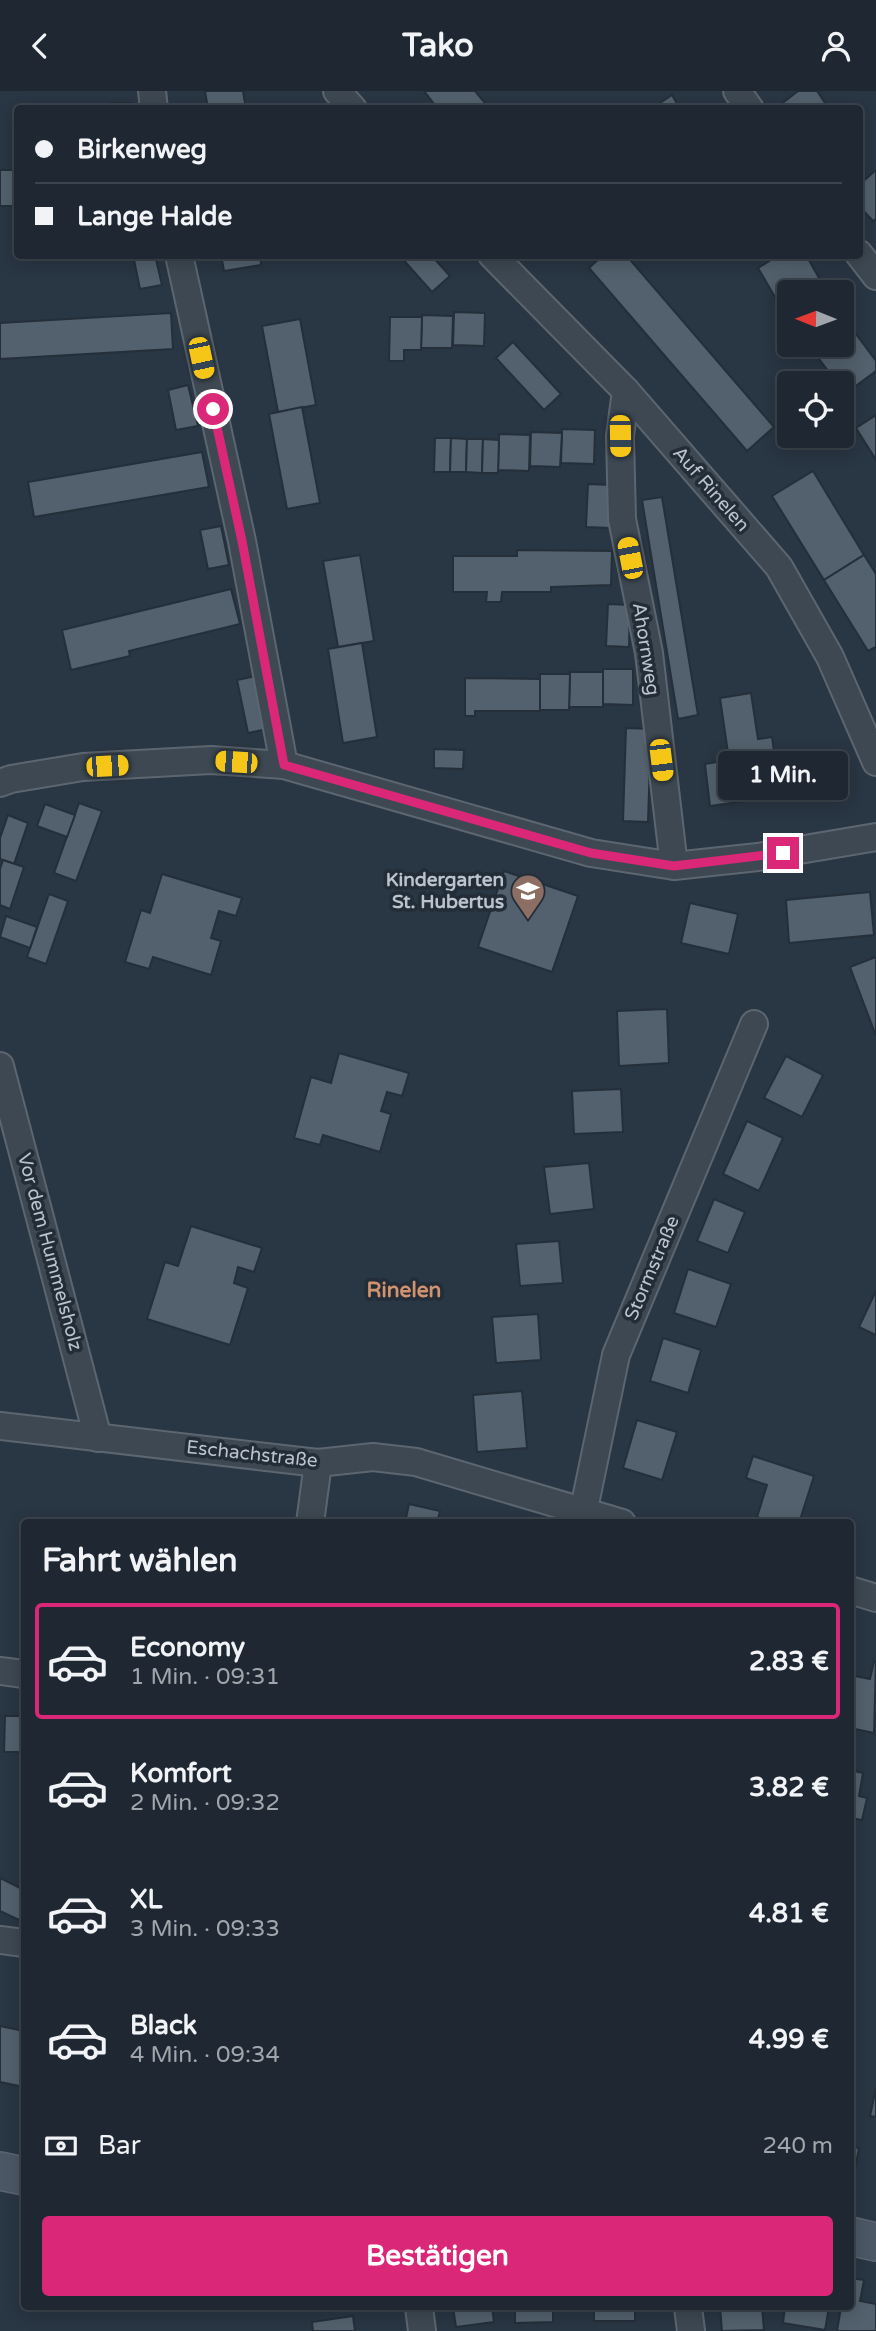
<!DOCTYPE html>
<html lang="de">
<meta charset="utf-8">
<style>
body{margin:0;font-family:"Varela Round",sans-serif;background:#2c343e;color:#f1f3f6;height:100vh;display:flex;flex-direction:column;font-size:26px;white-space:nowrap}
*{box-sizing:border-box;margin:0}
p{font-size:23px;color:#a1a6ac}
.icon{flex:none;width:38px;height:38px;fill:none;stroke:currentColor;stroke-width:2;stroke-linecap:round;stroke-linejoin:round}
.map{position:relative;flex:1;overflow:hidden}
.side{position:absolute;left:21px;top:1428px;width:833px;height:791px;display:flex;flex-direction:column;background:#1f2832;border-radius:7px;box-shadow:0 4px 18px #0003,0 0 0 2px #3c444d}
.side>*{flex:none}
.top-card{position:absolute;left:14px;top:14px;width:849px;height:154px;border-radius:7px;box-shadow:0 4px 18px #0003,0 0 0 2px #3c444d;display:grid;align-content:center;height:154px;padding:0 21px;background:#1f2832}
.needle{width:46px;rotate:271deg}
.fabs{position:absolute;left:777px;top:189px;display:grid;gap:14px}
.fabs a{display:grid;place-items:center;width:77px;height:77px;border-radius:7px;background:#1f2832;box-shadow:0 4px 18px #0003,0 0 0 2px #3c444d;font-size:35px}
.end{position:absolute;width:32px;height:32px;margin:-16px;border:9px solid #db2777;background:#fff;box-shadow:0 0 0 4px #fff}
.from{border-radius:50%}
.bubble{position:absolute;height:49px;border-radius:7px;background:#1f2832;box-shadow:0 4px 18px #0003,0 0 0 2px #3c444d;font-size:23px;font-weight:700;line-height:49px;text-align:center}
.car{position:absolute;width:21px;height:42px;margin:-21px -10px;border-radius:9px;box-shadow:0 0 5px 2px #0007;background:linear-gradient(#f5c518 24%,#345 0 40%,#f5c518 0 76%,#345 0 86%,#f5c518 0)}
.top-card b{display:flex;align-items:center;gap:24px;height:66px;font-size:26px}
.top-card b+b{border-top:2px solid #3c444d}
.top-card i{width:18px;height:18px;background:#f1f3f6}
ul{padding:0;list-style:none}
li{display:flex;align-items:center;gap:21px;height:116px;margin:0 14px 10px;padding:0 7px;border:4px solid transparent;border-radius:7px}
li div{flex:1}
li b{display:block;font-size:26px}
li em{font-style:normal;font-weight:700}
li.selected{border-color:#db2777}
li>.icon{width:63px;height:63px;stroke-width:1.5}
h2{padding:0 21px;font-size:32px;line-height:84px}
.pay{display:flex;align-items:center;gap:18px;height:77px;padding:0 21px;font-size:26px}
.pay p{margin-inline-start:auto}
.cta{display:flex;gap:14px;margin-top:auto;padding:14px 21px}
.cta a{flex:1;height:80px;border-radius:7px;background:#db2777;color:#fff;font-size:28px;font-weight:700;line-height:80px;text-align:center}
header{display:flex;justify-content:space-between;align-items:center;height:91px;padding:0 21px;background:#1f2832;font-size:32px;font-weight:700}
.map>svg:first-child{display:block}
.building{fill:#52616d;stroke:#242f3a;stroke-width:2}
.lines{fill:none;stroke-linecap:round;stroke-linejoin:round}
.minor-casing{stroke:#5c6670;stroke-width:30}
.secondary-casing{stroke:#5c6670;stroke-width:40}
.minor{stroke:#3d4852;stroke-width:26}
.secondary{stroke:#4c5765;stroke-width:37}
.route{stroke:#db2777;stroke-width:9}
.labels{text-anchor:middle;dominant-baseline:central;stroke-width:7;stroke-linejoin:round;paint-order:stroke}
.street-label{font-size:19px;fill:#bbc3cc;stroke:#222d38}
.poi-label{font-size:19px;font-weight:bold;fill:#bbc3cc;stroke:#222d38;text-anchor:end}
.neighbourhood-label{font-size:21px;font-weight:bold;fill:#d19270;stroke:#222d38}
</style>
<header><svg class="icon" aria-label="back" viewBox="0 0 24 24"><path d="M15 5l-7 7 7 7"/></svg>Tako<svg class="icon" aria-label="person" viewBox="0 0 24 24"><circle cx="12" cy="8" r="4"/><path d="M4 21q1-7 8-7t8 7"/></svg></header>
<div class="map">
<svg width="876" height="2240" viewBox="0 0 876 2240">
<rect width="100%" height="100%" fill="#293643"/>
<g class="building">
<path d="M205,0H243L246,18H208Z"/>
<path d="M424,0H475L490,18H438Z"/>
<path d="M798,0H817L829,18H775Z"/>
<path d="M672,4L680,18H651Z"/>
<rect x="111" y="12" width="21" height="6"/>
<rect x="0" y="79" width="18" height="36"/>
<path d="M876,79V128L873,130L859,115V94Z"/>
<path d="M133,164H155L162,194L140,198Z"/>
<path d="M221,164H260L261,174L224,180Z"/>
<path d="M399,164H431L450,185L432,201Z"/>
<path d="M603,164H626L774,336L747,360L589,177Z"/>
<path d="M779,164H806L827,201H789V223L786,225L758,177Z"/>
<path d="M454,221L485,222L484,255L453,254Z"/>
<path d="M171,222L173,258L0,268V232Z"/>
<path d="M422,224L453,225L452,257H421Z"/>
<path d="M390,226H422L421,259H404V270H389Z"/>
<path d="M300,228L316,314L278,321L262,235Z"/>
<path d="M850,235L876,270V280L845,303L842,298V292H837L814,261L824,254H842V241Z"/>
<path d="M513,251L561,303L544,319L496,267Z"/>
<path d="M188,294L198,335L176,339L168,299Z"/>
<path d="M302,316L320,412L287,418L269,323Z"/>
<path d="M876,324V369L856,337Z"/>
<path d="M562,338L595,339L594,373L561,372Z"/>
<path d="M531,341L562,342L560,376L530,375Z"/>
<path d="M499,343L530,344L529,380L498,379Z"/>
<path d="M435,347H451L450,381H434Z"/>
<path d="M451,347L467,348L466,381H450Z"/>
<path d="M467,348H483L482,382L466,381Z"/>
<path d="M483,348L499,349L498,382H482Z"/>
<path d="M202,361L209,396L34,426L28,391Z"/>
<path d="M813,380L864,464L824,489L772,405Z"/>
<path d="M588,393L612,394L610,437L586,436Z"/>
<path d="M662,406L698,624L678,628L642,409Z"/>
<path d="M221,435L229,474L208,478L200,439Z"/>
<path d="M517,459L612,460L611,494L551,496V501H502L501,511H486L487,501H453V465H517Z"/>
<path d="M360,464L374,550L338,556L323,470Z"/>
<path d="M864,464L876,483V556L868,560L824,489Z"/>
<path d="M231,498L240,533L129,560L130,565L71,579L62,539Z"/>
<path d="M608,513L630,514L629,556L606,555Z"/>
<path d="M362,552L377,646L343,652L328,558Z"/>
<path d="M603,578H633V614L603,613Z"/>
<path d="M570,581H603V616H569Z"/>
<path d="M540,583H570L569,619H540Z"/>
<path d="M256,585L267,638L248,642L237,589Z"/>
<path d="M465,587L540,588V620H475V625H465Z"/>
<path d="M751,602L758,648L772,646L777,681L749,685L752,709L710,715L705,673L729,669L720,607Z"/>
<path d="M626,637L651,638L648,731L623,730Z"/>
<path d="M434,658L464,659L463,678L434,677Z"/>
<path d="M79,712L102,720L76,790L54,782Z"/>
<path d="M45,713L75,724L67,746L37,735Z"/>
<path d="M8,724L28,732L14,773L0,768V747Z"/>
<path d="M3,769L24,776L10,818L0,814V778Z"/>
<path d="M504,780L578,805L552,881L478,856Z"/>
<path d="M162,783L242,807L236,825L219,820L211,847L221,850L211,884L153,866L149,878L125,871L141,819L150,822Z"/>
<path d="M870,801L874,844L789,852L786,809Z"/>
<path d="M49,803L68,810L46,873L27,866Z"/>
<path d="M690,812L738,823L729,863L681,852Z"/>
<path d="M6,825L37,836L30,857L0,846Z"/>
<path d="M876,866V945L850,876Z"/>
<path d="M667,918L669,972L619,975L617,920Z"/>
<path d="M339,962L409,982L402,1005L387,1001L381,1020L391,1023L380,1061L323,1044L320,1054L294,1047L311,986L331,992Z"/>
<path d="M786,965L823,984L802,1026L764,1007Z"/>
<path d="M621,998L623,1041L574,1043L572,1000Z"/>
<path d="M747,1030L783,1047L759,1100L723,1083Z"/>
<path d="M589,1072L594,1118L550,1123L544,1076Z"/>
<path d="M714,1108L745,1121L728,1162L697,1150Z"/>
<path d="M191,1135L262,1157L254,1181L238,1176L234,1192L248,1197L230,1254L147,1228L165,1171L178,1175Z"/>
<path d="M559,1150L563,1192L520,1195L516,1153Z"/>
<path d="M688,1178L731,1193L716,1236L674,1222Z"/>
<path d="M876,1200V1244L859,1236Z"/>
<path d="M538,1223L541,1269L496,1272L492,1226Z"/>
<path d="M663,1247L701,1259L688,1302L650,1290Z"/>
<path d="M522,1300L527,1357L477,1361L473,1304Z"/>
<path d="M637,1329L677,1341L662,1389L623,1377Z"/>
<path d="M753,1365L814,1385L799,1432H775L757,1426L767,1394L746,1387Z"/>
<path d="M409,1413L440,1420L437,1432H405Z"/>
<path d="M874,1570L876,1571L874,1642L850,1637V1584L870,1588Z"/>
<path d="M5,1625H24V1661H4Z"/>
<path d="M850,1679L863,1682L859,1705L867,1707L862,1729L850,1727Z"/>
<path d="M0,1787L24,1799V1818L19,1829L0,1820Z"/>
<path d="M0,1935L24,1940V1996L0,1991Z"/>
<path d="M876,1997V2026L870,2025Z"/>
<path d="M850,2056L859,2057L852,2093H850Z"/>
<path d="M850,2187L864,2189L860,2210L876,2213V2240H837L841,2216H850Z"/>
<path d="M453,2216H492L494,2231L456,2236Z"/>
<path d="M515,2216H553V2231L515,2232Z"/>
<rect x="594" y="2216" width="41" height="14"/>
<path d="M720,2216H762L764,2239L722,2240Z"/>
<path d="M785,2216H829L825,2239L783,2232Z"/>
<path d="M353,2225L355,2240H313L312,2231Z"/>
</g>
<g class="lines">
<g class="minor-casing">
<g id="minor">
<path d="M152,0L154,18"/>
<path d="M337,0L353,18"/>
<path d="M737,0L750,18"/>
<path d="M859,163L876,185"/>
<path d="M179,164L242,450L284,674"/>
<path d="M492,164L626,300L779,476L830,566L876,671"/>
<path d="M626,300L620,345L622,428L649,562L674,775"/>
<path d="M0,692L11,688L83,676L211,669L284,674L591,762L674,775L758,766L876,746"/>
<path d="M0,975L98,1347"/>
<path d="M0,1335L318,1372L373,1366L416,1371L622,1432"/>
<path d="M310,1432L318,1372"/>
<path d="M581,1432L616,1264L754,933"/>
<path d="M850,1499L876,1507"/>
<path d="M0,1580L24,1583"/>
<path d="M0,1849L24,1852"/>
<path d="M419,2216L422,2240"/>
<path d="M688,2216L691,2240"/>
</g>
</g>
<g class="secondary-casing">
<g id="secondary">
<path d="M0,2080L24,2085"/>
<path d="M850,2145L876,2151"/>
</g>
</g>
<use href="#minor" class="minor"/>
<use href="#secondary" class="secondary"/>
</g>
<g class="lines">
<path class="route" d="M213,318L242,450L284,674L591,762L674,775L783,762"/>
</g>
<defs>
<g id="school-pin" transform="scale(1.75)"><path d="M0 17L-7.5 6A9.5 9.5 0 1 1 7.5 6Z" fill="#8d6e63" stroke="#222d38"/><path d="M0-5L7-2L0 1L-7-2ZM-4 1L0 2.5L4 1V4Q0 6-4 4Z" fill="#fff"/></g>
</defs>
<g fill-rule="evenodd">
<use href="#school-pin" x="528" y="800"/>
</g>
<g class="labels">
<g class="street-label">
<text transform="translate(711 398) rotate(49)">Auf Rinelen</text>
<text transform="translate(646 558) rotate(81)">Ahornweg</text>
<text transform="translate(50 1161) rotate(75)">Vor dem Hummelsholz</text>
<text transform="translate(652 1177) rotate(-67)">Stormstraße</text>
<text transform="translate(252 1363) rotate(6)">Eschachstraße</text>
</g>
<g class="poi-label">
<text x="504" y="789">Kindergarten<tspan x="504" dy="22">St. Hubertus</tspan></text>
</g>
<g class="neighbourhood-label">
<text x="404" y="1199">Rinelen</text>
</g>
</g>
</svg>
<div class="fabs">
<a><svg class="needle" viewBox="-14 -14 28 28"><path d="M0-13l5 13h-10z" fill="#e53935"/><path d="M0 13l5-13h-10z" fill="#a1a6ac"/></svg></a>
<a><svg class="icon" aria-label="locate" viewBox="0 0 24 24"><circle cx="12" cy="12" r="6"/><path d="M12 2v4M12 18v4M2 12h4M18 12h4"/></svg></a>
</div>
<i class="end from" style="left:213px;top:318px"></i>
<i class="end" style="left:783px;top:762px"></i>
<div class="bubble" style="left:718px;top:660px;width:130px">1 Min.</div>
<i class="car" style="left:201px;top:267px;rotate:168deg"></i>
<i class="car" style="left:620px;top:345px;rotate:179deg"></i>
<i class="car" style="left:630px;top:467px;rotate:349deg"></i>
<i class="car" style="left:661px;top:669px;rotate:173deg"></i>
<i class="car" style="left:236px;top:671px;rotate:274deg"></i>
<i class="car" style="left:107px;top:675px;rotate:87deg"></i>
<div class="top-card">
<b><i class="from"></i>Birkenweg</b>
<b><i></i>Lange Halde</b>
</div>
<section class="side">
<h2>Fahrt wählen</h2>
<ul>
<li class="selected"><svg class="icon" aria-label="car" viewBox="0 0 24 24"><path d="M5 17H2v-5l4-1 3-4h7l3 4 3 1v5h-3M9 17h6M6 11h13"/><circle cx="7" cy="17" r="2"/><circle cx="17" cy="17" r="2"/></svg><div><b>Economy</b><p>1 Min. · 09:31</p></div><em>2.83 €</em></li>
<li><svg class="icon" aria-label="car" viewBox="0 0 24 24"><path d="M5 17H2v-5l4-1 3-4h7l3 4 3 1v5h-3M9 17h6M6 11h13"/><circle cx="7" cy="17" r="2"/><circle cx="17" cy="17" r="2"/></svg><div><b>Komfort</b><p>2 Min. · 09:32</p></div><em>3.82 €</em></li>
<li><svg class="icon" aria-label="car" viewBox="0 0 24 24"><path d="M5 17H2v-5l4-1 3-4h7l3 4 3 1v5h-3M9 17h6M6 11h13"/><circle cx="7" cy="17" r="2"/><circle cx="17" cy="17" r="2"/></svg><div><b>XL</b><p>3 Min. · 09:33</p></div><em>4.81 €</em></li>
<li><svg class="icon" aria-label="car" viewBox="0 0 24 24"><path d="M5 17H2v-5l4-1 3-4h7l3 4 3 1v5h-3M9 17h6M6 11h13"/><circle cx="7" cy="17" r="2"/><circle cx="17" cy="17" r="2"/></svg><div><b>Black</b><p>4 Min. · 09:34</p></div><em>4.99 €</em></li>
</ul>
<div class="pay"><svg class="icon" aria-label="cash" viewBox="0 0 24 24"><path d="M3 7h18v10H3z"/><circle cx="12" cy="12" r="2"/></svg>Bar<p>240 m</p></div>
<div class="cta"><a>Bestätigen</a></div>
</section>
</div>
